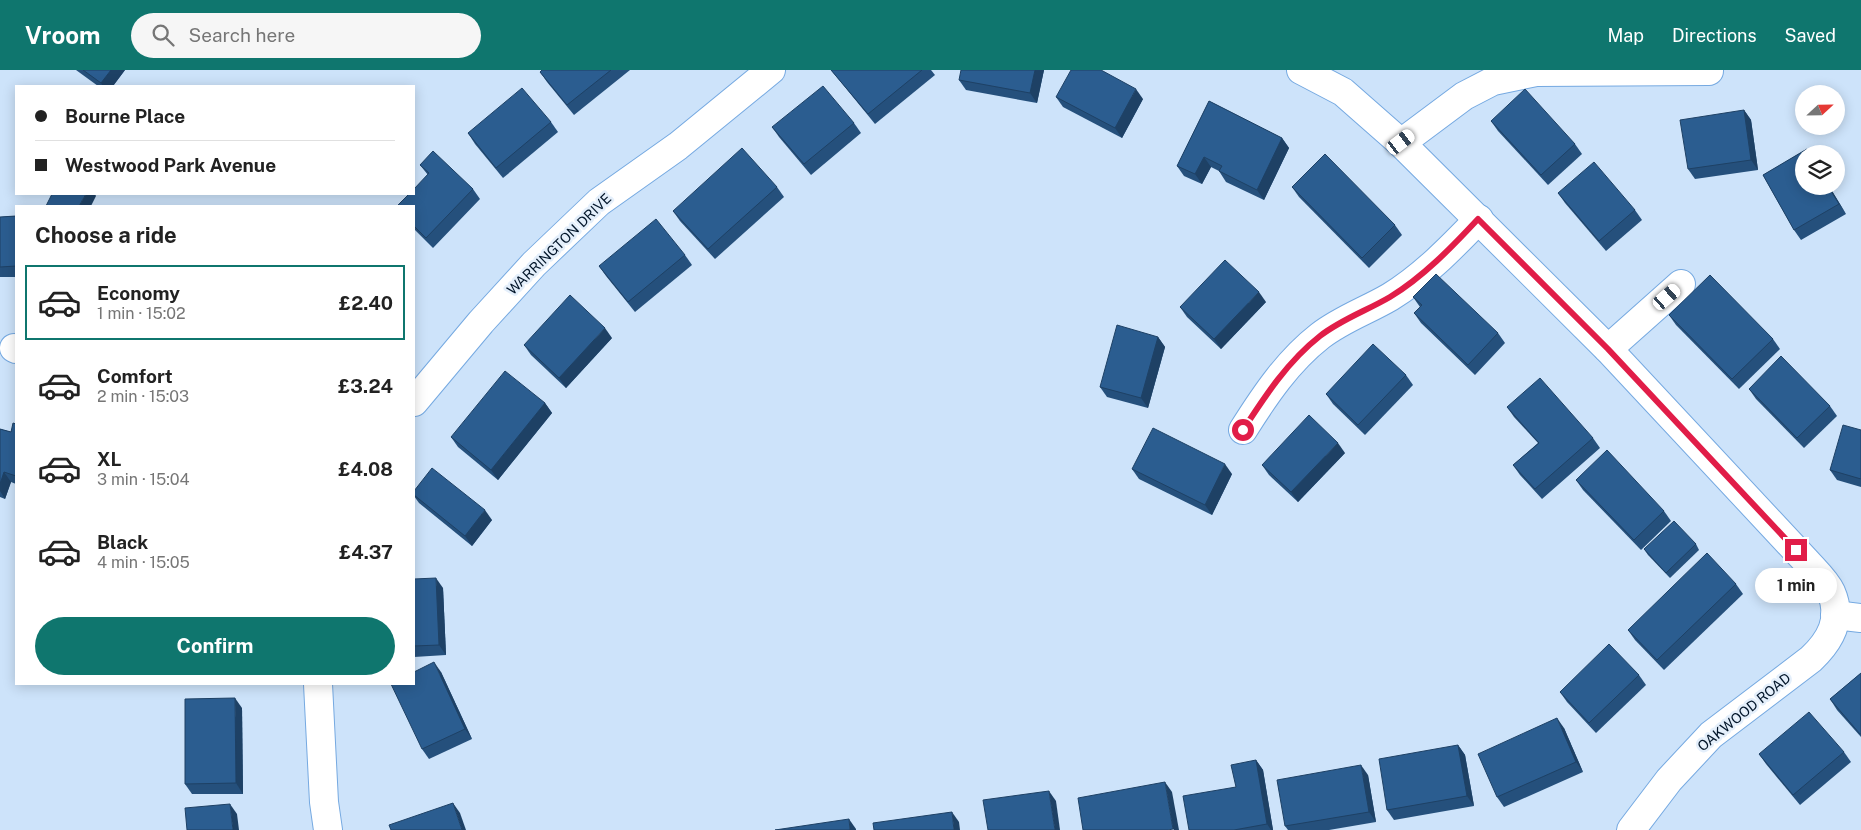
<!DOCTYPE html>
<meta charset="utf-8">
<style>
body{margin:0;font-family:"Public Sans",sans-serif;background:#f6f6f6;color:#222;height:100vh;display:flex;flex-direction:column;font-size:19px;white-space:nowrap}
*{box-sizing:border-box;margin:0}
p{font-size:16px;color:#767676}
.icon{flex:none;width:28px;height:28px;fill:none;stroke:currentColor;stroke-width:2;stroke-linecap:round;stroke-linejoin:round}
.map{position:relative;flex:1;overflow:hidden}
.panel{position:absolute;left:15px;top:135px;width:400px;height:480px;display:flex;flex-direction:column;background:#fff;border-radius:0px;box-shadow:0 2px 12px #0003}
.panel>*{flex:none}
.guide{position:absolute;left:15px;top:15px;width:400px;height:110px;border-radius:0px;box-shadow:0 2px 12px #0003;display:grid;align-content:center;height:110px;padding:0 20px;background:#fff}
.needle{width:32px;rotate:68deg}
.controls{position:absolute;left:1795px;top:15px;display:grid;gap:10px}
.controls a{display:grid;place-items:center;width:50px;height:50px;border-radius:50%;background:#fff;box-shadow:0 2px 12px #0003;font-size:25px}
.end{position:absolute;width:22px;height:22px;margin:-11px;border:6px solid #e11d48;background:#fff;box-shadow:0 0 0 2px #fff}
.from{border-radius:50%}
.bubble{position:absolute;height:35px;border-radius:18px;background:#fff;box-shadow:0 2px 12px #0003;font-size:16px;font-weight:700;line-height:35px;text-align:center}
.car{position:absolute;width:15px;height:30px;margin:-15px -8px;border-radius:6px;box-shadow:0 0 4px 1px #0007;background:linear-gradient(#fff 24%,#345 0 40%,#fff 0 76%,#345 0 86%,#fff 0)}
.guide b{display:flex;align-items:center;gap:18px;height:48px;font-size:19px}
.guide b+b{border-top:1px solid #e0e0e0}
.guide i{width:12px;height:12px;background:#222}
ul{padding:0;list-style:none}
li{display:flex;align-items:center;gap:15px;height:75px;margin:0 10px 8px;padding:0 10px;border:2px solid transparent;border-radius:0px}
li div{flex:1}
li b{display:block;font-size:19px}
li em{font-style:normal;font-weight:700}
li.current{border-color:#0f766e}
li>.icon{width:45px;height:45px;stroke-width:1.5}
h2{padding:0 20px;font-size:22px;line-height:60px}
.button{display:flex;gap:10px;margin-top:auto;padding:10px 20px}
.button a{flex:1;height:58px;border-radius:30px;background:#0f766e;color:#fff;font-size:20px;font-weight:700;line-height:58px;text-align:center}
header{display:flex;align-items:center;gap:30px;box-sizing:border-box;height:70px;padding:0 25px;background:#0f766e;color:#fff}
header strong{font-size:24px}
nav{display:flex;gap:28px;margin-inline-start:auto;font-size:18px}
.search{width:350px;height:45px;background:#f6f6f6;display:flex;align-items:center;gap:12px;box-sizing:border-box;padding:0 18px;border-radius:28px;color:#767676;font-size:19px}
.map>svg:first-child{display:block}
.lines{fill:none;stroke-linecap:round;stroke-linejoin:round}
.minor-casing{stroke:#75a9e1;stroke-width:30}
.minor{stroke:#fff;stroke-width:28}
.wall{fill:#25507c}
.shaded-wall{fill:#1e4165}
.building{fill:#2b5d90;stroke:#1e4165}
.route{stroke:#e11d48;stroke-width:6}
.labels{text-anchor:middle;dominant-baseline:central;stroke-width:5;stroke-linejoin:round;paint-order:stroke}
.street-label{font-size:14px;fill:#021529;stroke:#e4effb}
</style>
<header>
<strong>Vroom</strong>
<div class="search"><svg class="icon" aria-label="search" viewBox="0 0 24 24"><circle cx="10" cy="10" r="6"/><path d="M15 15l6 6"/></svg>Search here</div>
<nav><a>Map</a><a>Directions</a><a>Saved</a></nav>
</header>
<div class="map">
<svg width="1861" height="760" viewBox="0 0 1861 760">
<rect width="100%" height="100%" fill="#cde3fa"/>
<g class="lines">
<g class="minor-casing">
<g id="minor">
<path d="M1301,0L1343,22L1401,73L1608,279L1806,491C1814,500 1826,511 1831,522C1843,549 1830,571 1811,589L1711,665L1669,710L1631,760"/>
<path d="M1401,73L1464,26L1493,11L1536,2L1709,1"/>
<path d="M14,278L16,279"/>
<path d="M1608,279L1681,214"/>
<path d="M414,332L481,252L534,194L599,132L678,76L771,0"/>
<path d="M1243,360C1265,325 1288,291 1320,266C1342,249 1366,241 1390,227C1423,207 1452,177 1479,149"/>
<path d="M1835,545L1861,548"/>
<path d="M318,614L324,732L328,760"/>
</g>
</g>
<use href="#minor" class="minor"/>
</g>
<g class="wall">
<path d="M76,0H125L113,16H98Z"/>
<path d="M542,0H630L574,45L547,12L540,2Z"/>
<path d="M831,0H931L935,5L875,54Z"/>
<path d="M1044,0L1037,33L966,20L959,10Z"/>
<path d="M1056,27L1143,29L1122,68L1063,37Z"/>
<path d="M1209,31L1282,68L1289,78L1264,130L1226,112L1219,101L1211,97L1202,114L1184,106L1177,96Z"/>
<path d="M1744,40L1751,50L1758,100L1695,109L1688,99Z"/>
<path d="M1491,51L1575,74L1582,84L1548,115L1498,61Z"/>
<path d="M551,52L558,62L503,108L475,74L468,63Z"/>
<path d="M854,53L861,63L811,105L779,67L772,57Z"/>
<path d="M1807,79L1810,84H1804V116H1829L1846,144L1801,170L1794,160L1763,105Z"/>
<path d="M420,95L473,119L480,129L433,178L414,159V136L428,105Z"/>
<path d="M777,117L784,127L715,189L680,151L673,141Z"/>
<path d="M1292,117L1395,155L1402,165L1369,198L1299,127Z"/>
<path d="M1558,123L1635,140L1642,150L1606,181L1565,133Z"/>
<path d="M16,146V207H0V147Z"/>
<path d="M685,185L692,195L635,242L606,206L599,196Z"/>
<path d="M1413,227L1498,263L1505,273L1475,305L1421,253L1414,243L1420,237Z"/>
<path d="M1266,232L1221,279L1187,247L1180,237Z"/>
<path d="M1669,245L1773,269L1780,279L1739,319L1676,255Z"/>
<path d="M1158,267L1165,277L1148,338L1107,327L1100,317Z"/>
<path d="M612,268L566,318L531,285L524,275Z"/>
<path d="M1406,305L1413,315L1365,365L1333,334L1326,324Z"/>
<path d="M1749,319L1830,336L1837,346L1804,378L1756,329Z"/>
<path d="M545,333L552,343L498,410L458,377L451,367Z"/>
<path d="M1507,337L1593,368L1600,378L1542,429L1520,405L1513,395L1538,373L1514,347Z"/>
<path d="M16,354V414L11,412L5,429L0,427V359L11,362Z"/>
<path d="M1861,360V417L1837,410L1830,400Z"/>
<path d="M1345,383L1298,432L1269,405L1262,395Z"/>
<path d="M1132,399L1232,404L1212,445L1139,409Z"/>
<path d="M1576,410L1664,441L1671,451L1641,480L1583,420Z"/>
<path d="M414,421L492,450L472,476L419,433L414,426Z"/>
<path d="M1696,474L1699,480L1670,508L1648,485L1644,479Z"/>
<path d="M414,509L443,518L446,585L414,587Z"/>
<path d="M1736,514L1743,524L1664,600L1635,570L1628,560Z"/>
<path d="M441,602L472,669L429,689L422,679Z"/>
<path d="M1861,603V667L1837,640L1830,629Z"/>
<path d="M1639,605L1646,615L1596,663L1567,632L1560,622Z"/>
<path d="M242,638L243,724H192L185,714Z"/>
<path d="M1564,658L1583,702L1504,737L1497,727Z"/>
<path d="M1458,675L1465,685L1474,736L1394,750L1387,740Z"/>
<path d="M1844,682L1851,692L1800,735L1766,694L1759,684Z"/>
<path d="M1256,690L1263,700L1273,760H1189L1236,717Z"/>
<path d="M1368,705L1376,752L1329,760H1288L1285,756Z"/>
</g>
<g class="shaded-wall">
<path d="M111,0H125L113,16H103L101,13Z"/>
<path d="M1035,0H1044L1037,33L1030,23Z"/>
<path d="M1136,19L1143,29L1122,68L1115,58Z"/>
<path d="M1744,40L1751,50L1758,100L1751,90Z"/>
<path d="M1282,68L1289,78L1264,130L1257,120Z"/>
<path d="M1204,87L1211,97L1202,114L1195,104Z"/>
<path d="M1828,116H1829L1846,144L1839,134Z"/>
<path d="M86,124H95L96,126L91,136H79Z"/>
<path d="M1259,222L1266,232L1221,279L1214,269Z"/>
<path d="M605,258L612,268L566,318L559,308Z"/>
<path d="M1158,267L1165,277L1148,338L1141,328Z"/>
<path d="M545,333L552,343L498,410L491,400Z"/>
<path d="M1338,373L1345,383L1298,432L1291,422Z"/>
<path d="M1225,394L1232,404L1212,445L1205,435Z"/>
<path d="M4,402L11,412L5,429L0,421V414Z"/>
<path d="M485,440L492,450L472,476L465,466Z"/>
<path d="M436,508L443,518L446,585L439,575Z"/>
<path d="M434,592L441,602L472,669L465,659Z"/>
<path d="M235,628L242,638L243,724L236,713Z"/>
<path d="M1557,648L1564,658L1583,702L1576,692Z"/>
<path d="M1458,675L1465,685L1474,736L1467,726Z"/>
<path d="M1256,690L1263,700L1273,760H1271L1267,754Z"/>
<path d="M1361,695L1368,705L1376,752L1369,742Z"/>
<path d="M1165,712L1172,722L1179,760H1174L1173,759Z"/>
<path d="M1049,721L1056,731L1060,760H1055Z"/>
<path d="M453,733L460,743L466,760H462Z"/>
<path d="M230,734L237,744L239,760H233Z"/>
<path d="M952,742L959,752L960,760H954Z"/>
<path d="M849,749L856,759V760H850Z"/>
</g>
<g class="building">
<path d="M83,0H111L101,13Z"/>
<path d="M542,0H611L567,35L540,2Z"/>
<path d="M831,0H922L868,44Z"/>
<path d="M961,0H1035L1030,23L959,10Z"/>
<path d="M1071,0H1101L1136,19L1115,58L1056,27Z"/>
<path d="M823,16L854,53L804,94L772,57Z"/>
<path d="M522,18L551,52L496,98L468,63Z"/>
<path d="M1525,19L1575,74L1541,105L1491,51Z"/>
<path d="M1209,31L1282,68L1257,120L1219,101L1222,96L1204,87L1195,104L1177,96Z"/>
<path d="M1744,40L1751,90L1688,99L1680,50Z"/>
<path d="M742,78L777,117L708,179L673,141Z"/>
<path d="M1807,79L1809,84H1804V116H1828L1839,134L1794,160L1763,105Z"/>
<path d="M433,81L473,119L426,168L414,156V136H397L409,124H414V119L429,103L420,95Z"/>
<path d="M1325,84L1395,155L1362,188L1292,117Z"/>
<path d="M1594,92L1635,140L1599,171L1558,123Z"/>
<path d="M52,124H86L79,136H46Z"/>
<path d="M16,146V196L0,197V147Z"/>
<path d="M656,149L685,185L628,232L599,196Z"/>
<path d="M1225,190L1259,222L1214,269L1180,237Z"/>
<path d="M1436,204L1498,263L1468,295L1414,243L1422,235L1413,227Z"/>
<path d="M1710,205L1773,269L1732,309L1669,245Z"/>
<path d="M570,225L605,258L559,308L524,275Z"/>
<path d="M1117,255L1158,267L1141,328L1100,317Z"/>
<path d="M1373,274L1406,305L1358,355L1326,324Z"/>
<path d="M1781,286L1830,336L1797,368L1749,319Z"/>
<path d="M505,301L545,333L491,400L451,367Z"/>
<path d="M1540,308L1593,368L1535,419L1513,395L1539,373L1507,337Z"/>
<path d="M1309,345L1338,373L1291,422L1262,395Z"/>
<path d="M13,353L16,354V406L4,402L0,414V359L11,362Z"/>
<path d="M1843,355L1861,360V409L1830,400Z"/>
<path d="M1153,358L1225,394L1205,435L1132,399Z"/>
<path d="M1607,380L1664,441L1634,470L1576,410Z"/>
<path d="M432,398L485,440L465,466L414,425V421Z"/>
<path d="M1674,451L1696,474L1666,503L1644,479Z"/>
<path d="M1707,483L1736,514L1657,590L1628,560Z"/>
<path d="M436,508L439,575L414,576V509Z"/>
<path d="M1609,574L1639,605L1589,653L1560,622Z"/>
<path d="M434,592L465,659L422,679L391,614H414V602Z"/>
<path d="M1861,603V664H1860L1830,629Z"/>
<path d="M235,628L236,713L185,714V629Z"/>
<path d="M1809,642L1844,682L1793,725L1759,684Z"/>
<path d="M1557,648L1576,692L1497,727L1478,684Z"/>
<path d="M1458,675L1467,726L1387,740L1379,689Z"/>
<path d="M1256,690L1267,754L1234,760H1189L1183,726L1236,717L1231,695Z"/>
<path d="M1361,695L1369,742L1285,756L1277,710Z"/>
<path d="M1165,712L1173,759L1168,760H1083L1078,728Z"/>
<path d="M1049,721L1055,760H988L983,730Z"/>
<path d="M453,733L462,760H391L389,755Z"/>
<path d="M230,734L233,760H187L185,738Z"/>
<path d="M952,742L954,760H874L873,753Z"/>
<path d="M849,749L850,760H775Z"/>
</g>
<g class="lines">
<path class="route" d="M1243,360C1265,326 1288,291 1320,266C1342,249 1366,241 1390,227C1423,207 1452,177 1478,149L1608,279L1796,480"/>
</g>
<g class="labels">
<g class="street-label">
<text transform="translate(559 174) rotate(-44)">WARRINGTON DRIVE</text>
<text transform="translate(1744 642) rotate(-39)">OAKWOOD ROAD</text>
</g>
</g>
</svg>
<div class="controls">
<a><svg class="needle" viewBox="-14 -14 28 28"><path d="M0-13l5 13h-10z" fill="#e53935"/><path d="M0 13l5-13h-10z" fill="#767676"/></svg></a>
<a><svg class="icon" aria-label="layers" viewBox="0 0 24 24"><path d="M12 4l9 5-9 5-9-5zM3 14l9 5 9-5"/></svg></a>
</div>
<i class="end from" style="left:1243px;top:360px"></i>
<i class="end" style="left:1796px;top:480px"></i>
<div class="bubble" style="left:1755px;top:498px;width:82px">1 min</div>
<i class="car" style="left:1401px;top:72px;rotate:53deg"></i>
<i class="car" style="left:1667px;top:227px;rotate:49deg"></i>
<div class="guide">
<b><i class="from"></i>Bourne Place</b>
<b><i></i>Westwood Park Avenue</b>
</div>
<section class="panel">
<h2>Choose a ride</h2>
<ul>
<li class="current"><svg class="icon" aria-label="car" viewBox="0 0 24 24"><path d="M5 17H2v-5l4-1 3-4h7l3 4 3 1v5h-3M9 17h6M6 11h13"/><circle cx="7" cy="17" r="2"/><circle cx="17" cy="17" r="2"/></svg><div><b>Economy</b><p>1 min · 15:02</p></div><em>£2.40</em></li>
<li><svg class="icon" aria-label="car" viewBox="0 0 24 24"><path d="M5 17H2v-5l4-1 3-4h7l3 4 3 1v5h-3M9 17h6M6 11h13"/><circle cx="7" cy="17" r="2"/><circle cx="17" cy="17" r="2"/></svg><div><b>Comfort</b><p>2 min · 15:03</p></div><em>£3.24</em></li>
<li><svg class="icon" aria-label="car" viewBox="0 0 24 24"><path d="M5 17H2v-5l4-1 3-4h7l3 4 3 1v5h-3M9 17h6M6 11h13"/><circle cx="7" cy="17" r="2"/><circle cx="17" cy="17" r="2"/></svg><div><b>XL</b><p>3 min · 15:04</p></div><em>£4.08</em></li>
<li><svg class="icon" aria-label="car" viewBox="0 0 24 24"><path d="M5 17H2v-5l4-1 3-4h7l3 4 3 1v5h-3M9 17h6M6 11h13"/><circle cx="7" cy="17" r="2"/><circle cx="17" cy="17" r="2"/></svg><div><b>Black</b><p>4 min · 15:05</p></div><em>£4.37</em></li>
</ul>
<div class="button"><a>Confirm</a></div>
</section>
</div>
